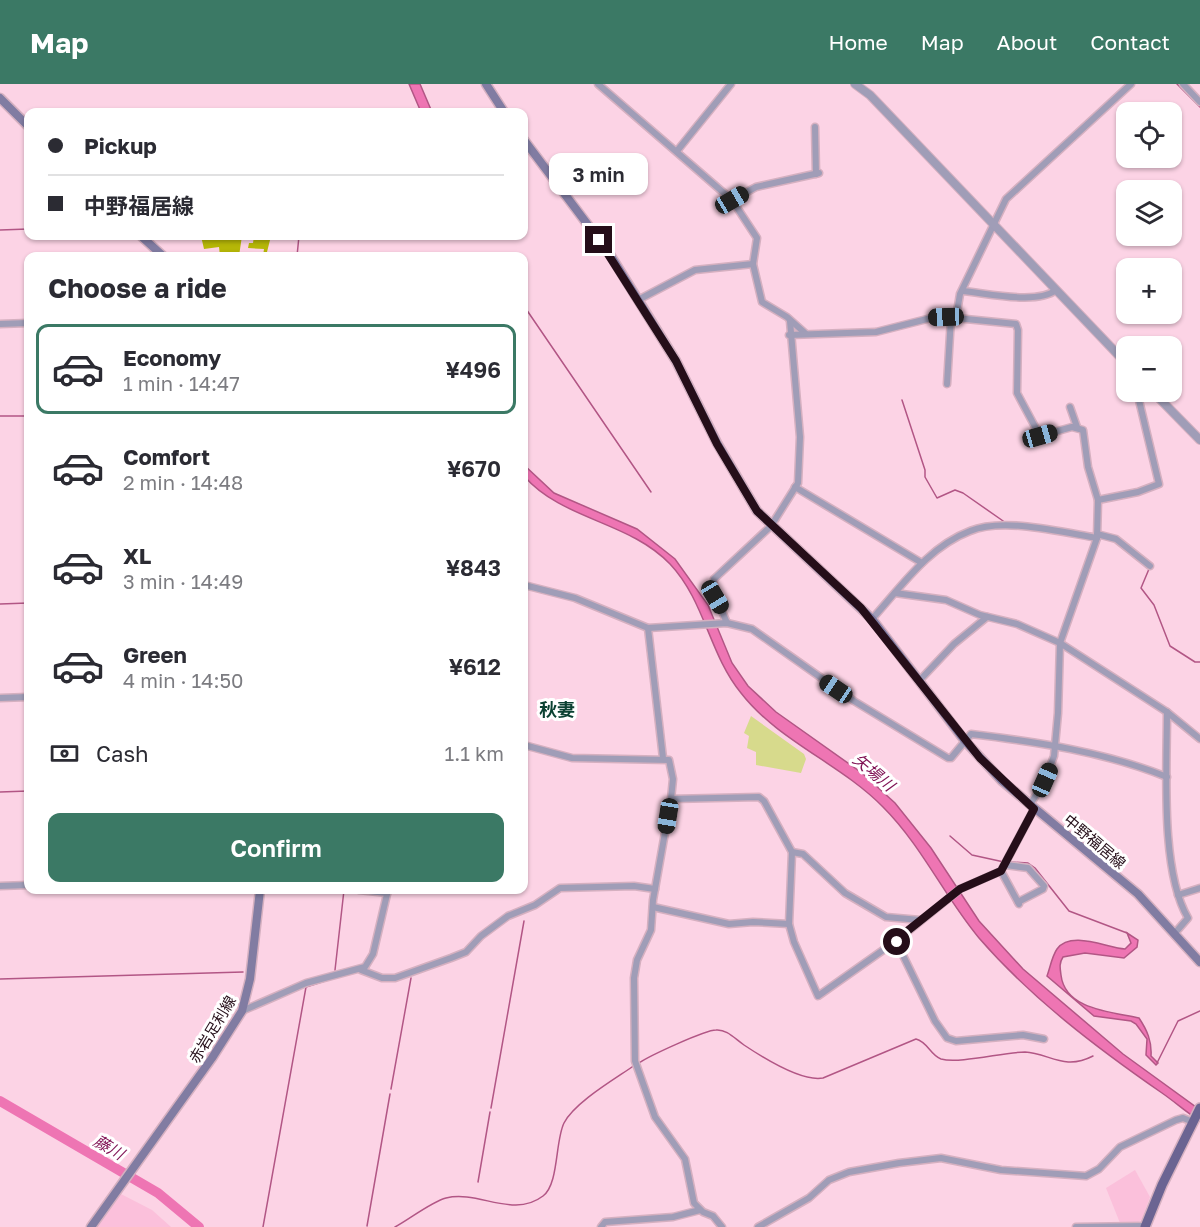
<!DOCTYPE html>
<meta charset="utf-8">
<style>
body{margin:0;font-family:"Golos Text","Noto Sans JP",sans-serif;background:#f2f2f3;color:#2b2b33;height:100vh;display:flex;flex-direction:column;font-size:22px;white-space:nowrap}
*{box-sizing:border-box;margin:0}
p{font-size:20px;color:#7c7c81}
.icon{flex:none;width:33px;height:33px;fill:none;stroke:currentColor;stroke-width:2;stroke-linecap:round;stroke-linejoin:round}
.map{position:relative;flex:1;overflow:hidden}
.panel{position:absolute;left:24px;top:168px;width:504px;height:642px;display:flex;flex-direction:column;background:#fff;border-radius:12px;box-shadow:0 2px 4px #0004}
.panel>*{flex:none}
.banner{position:absolute;left:24px;top:24px;width:504px;height:132px;border-radius:12px;box-shadow:0 2px 4px #0004;display:grid;align-content:center;height:132px;padding:0 24px;background:#fff}
.tools{position:absolute;left:1116px;top:18px;display:grid;gap:12px}
.tools a{display:grid;place-items:center;width:66px;height:66px;border-radius:12px;background:#fff;box-shadow:0 2px 4px #0004;font-size:30px}
.end{position:absolute;width:27px;height:27px;margin:-14px;border:8px solid #250e19;background:#fff;box-shadow:0 0 0 3px #fff}
.from{border-radius:50%}
.bubble{position:absolute;height:42px;border-radius:12px;background:#fff;box-shadow:0 2px 4px #0004;font-size:20px;font-weight:600;line-height:42px;text-align:center}
.car{position:absolute;width:18px;height:36px;margin:-18px -9px;border-radius:8px;box-shadow:0 0 4px 2px #0007;background:linear-gradient(#222 24%,#8ab4d8 0 40%,#222 0 76%,#8ab4d8 0 86%,#222 0)}
.banner b{display:flex;align-items:center;gap:21px;height:57px;font-size:22px}
.banner b+b{border-top:2px solid #e1e1e2}
.banner i{width:15px;height:15px;background:#2b2b33}
ul{padding:0;list-style:none}
li{display:flex;align-items:center;gap:18px;height:90px;margin:0 12px 9px;padding:0 12px;border:3px solid transparent;border-radius:12px}
li div{flex:1}
li b{display:block;font-size:22px}
li em{font-style:normal;font-weight:600}
li.on{border-color:#3b7965}
li>.icon{width:54px;height:54px;stroke-width:1.5}
h2{padding:0 24px;font-size:27px;line-height:72px}
.pay{display:flex;align-items:center;gap:15px;height:66px;padding:0 24px;font-size:22px}
.pay p{margin-inline-start:auto}
.primary-button{display:flex;gap:12px;margin-top:auto;padding:12px 24px}
.primary-button a{flex:1;height:69px;border-radius:12px;background:#3b7965;color:#fff;font-size:24px;font-weight:600;line-height:69px;text-align:center}
header{display:flex;align-items:center;gap:36px;box-sizing:border-box;height:84px;padding:0 30px;background:#3b7965;color:#fff}
header strong{font-size:28px}
nav{display:flex;gap:33px;margin-inline-start:auto;font-size:21px}
.map>svg:first-child{display:block}
.built{fill:#fbc0db}
.green{fill:#d7da8c}
.forest{fill:#b6b707}
.water{fill:#ee75b3;stroke:#b25685;stroke-width:1.5}
.lines{fill:none;stroke-linecap:round;stroke-linejoin:round}
.stream{stroke:#b25685;stroke-width:1.5}
.river{stroke:#ee75b3;stroke-width:10}
.minor-casing{stroke:#d5b0c0;stroke-width:9}
.tertiary-casing{stroke:#d5b0c0;stroke-width:10}
.secondary-casing{stroke:#d5b0c0;stroke-width:11}
.primary-casing{stroke:#d5b0c0;stroke-width:12}
.minor{stroke:#a09db7;stroke-width:6}
.tertiary{stroke:#a09db7;stroke-width:8}
.secondary{stroke:#817ca2;stroke-width:8}
.primary{stroke:#6b6492;stroke-width:9}
.route{stroke:#250e19;stroke-width:8}
.labels{text-anchor:middle;dominant-baseline:central;stroke-width:6;stroke-linejoin:round;paint-order:stroke}
.street-label{font-size:15px;fill:#250e19;stroke:#fff}
.water-label{font-size:16px;font-style:italic;fill:#7f1053;stroke:#fff}
.quarter-label{font-size:18px;font-weight:bold;fill:#0b4132;stroke:#fff}
</style>
<header>
<strong>Map</strong>
<nav><a>Home</a><a>Map</a><a>About</a><a>Contact</a></nav>
</header>
<div class="map">
<svg width="1200" height="1143" viewBox="0 0 1200 1143">
<rect width="100%" height="100%" fill="#fcd3e5"/>
<g class="built">
<path d="M1135,1086L1150,1113L1142,1135L1138,1139H1120L1106,1104Z"/>
<path d="M119,1109L152,1126L171,1143H96Z"/>
</g>
<path class="green" d="M751,632L804,670L806,675L801,689L756,681V668L747,664L749,652L744,649Z"/>
<g class="forest">
<path d="M201,152H242L239,172H220L219,163L204,165Z"/>
<path d="M254,152H271L266,172H263L264,165L248,164L249,159H253Z"/>
</g>
<g class="water">
<path d="M409,0H420L432,28H421Z"/>
<path d="M524,381L554,409L637,445L675,475L708,521L732,579L748,602L776,628L862,689L895,719L931,764L979,837L1023,885L1123,970L1200,1026V1037C1186,1028 1175,1018 1162,1009C1097,964 1031,914 979,854C944,812 922,762 883,723C841,680 778,657 741,609C709,570 705,517 670,480C629,437 562,436 524,392Z"/>
<path d="M1127,849L1138,856L1137,863L1124,874L1085,869L1063,873C1059,879 1060,884 1061,891C1065,926 1112,928 1139,934C1147,946 1152,957 1151,972L1158,979L1156,981L1146,971L1147,955L1136,940L1131,937L1094,932L1047,892C1050,884 1052,872 1057,865C1071,846 1107,864 1125,865L1131,859Z"/>
</g>
<g class="lines">
<g class="stream">
<path d="M1177,0L1200,23"/>
<path d="M0,146L28,145"/>
<path d="M297,172L299,152"/>
<path d="M524,222L651,408"/>
<path d="M902,316L925,386V393L937,414L955,406L963,409L1006,439"/>
<path d="M0,332H28"/>
<path d="M1079,448L1095,450"/>
<path d="M1149,485L1141,504L1154,521L1170,562L1195,578H1200"/>
<path d="M0,520L28,519"/>
<path d="M0,708L28,707"/>
<path d="M950,752L972,771L1004,778"/>
<path d="M1011,778L1028,779L1035,784L1069,827L1127,849"/>
<path d="M335,886L344,806"/>
<path d="M0,895L243,888"/>
<path d="M639,979C649,972 705,946 716,946C727,945 735,955 744,961C762,973 801,998 823,994L916,955C928,958 930,971 941,975C960,980 1004,968 1025,968C1049,969 1064,987 1093,972"/>
<path d="M1157,979L1178,937L1200,927"/>
<path d="M391,1005L411,894"/>
<path d="M491,1024L524,837"/>
<path d="M478,1098L490,1028"/>
<path d="M367,1142L390,1010"/>
<path d="M263,1143L306,903L328,896"/>
<path d="M395,1143C410,1135 431,1118 446,1114C479,1106 513,1135 543,1112C559,1100 555,1057 564,1039C575,1018 615,995 635,981"/>
</g>
<path class="river" d="M0,1017L158,1109L199,1143"/>
<g class="minor-casing">
<g id="minor">
<path d="M598,0L732,116L757,154L753,180L762,218L787,233L805,249"/>
<path d="M1183,0L1200,18"/>
<path d="M815,43L816,90"/>
<path d="M677,67L731,0"/>
<path d="M732,116L756,103L819,89"/>
<path d="M962,207C987,209 1037,221 1056,206"/>
<path d="M638,216L695,186L753,180"/>
<path d="M956,234L960,210L1006,115L1131,0"/>
<path d="M0,240L28,239"/>
<path d="M789,251L876,248L931,234H956L1016,240L1018,246L1017,309L1040,352L1072,343L1083,346L1088,383L1098,416L1097,454L1060,559L1058,629L1054,672L1045,696L1030,721"/>
<path d="M947,300L951,234"/>
<path d="M1070,323L1077,343"/>
<path d="M795,403L922,479"/>
<path d="M1098,416L1138,408L1159,400L1137,308"/>
<path d="M1097,450L1116,455L1150,482"/>
<path d="M524,501L575,514L648,544L727,539L752,545L854,617L948,674H951L971,650C1038,658 1105,668 1167,693"/>
<path d="M895,509L946,516L980,531L1017,540L1060,559L1167,628L1200,655"/>
<path d="M872,535C901,503 928,463 970,447C1003,433 1062,448 1097,454"/>
<path d="M727,539L713,506L714,495L771,442L798,399L800,353L790,237"/>
<path d="M648,544L663,674"/>
<path d="M919,597L954,560L987,533"/>
<path d="M0,614L28,613"/>
<path d="M1167,628C1167,683 1160,787 1188,834L1175,849"/>
<path d="M524,661L572,674L669,676L673,695L671,715L653,816L651,846L637,876L634,894L635,977L655,1033L685,1075L694,1119L703,1128L713,1132L722,1143"/>
<path d="M671,715L759,713L764,717L792,768L789,840L794,858L818,912L896,857L960,805L1001,787L1034,725"/>
<path d="M792,768L803,770L845,809L886,833L920,836"/>
<path d="M1006,781L1028,784L1044,802L1043,805L1018,818"/>
<path d="M1001,787L1019,820"/>
<path d="M0,802L28,801"/>
<path d="M359,806L387,809"/>
<path d="M1178,811L1200,804"/>
<path d="M653,823L729,840L753,838L789,840"/>
<path d="M896,857L935,937L947,954L956,957L1023,951L1044,955"/>
<path d="M361,886L382,894H395L451,874L466,868L481,852L508,832L535,821L560,804L634,802L655,805"/>
<path d="M242,927L306,899L365,883L373,870L388,806"/>
<path d="M601,1143L605,1138L673,1133L700,1126"/>
<path d="M758,1143L809,1114L829,1096L849,1088L899,1079L941,1074L1001,1086L1086,1092L1099,1085L1120,1063L1176,1036L1183,1034L1193,1038"/>
<path d="M1076,1143L1145,1142"/>
</g>
</g>
<g class="tertiary-casing">
<g id="tertiary">
<path d="M855,0L870,11L1126,279"/>
<path d="M1153,308L1200,356"/>
</g>
</g>
<g class="secondary-casing">
<g id="secondary">
<path d="M486,0L504,28"/>
<path d="M0,14L28,42"/>
<path d="M524,56L609,169L676,277L717,359L757,427L872,535L965,657L1002,697L1138,810L1200,878"/>
<path d="M141,152L163,172"/>
<path d="M91,1143L212,974L242,927L250,895L260,806"/>
</g>
</g>
<g class="primary-casing">
<path id="primary" d="M1145,1143L1162,1101L1200,1024"/>
</g>
<use href="#minor" class="minor"/>
<use href="#tertiary" class="tertiary"/>
<use href="#secondary" class="secondary"/>
<use href="#primary" class="primary"/>
</g>
<g class="lines">
<path class="route" d="M599,156L676,277L717,360L757,427L861,524L980,674L1034,725L1001,787L960,805L896,856L897,858"/>
</g>
<g class="labels">
<g class="street-label">
<text transform="translate(1095 757) rotate(40)">中野福居線</text>
<text transform="translate(212 945) rotate(-59)">赤岩足利線</text>
</g>
<g class="water-label">
<text transform="translate(874 688) rotate(40)">矢場川</text>
<text transform="translate(109 1063) rotate(30)">藤川</text>
</g>
<g class="quarter-label">
<text x="557" y="625">秋妻</text>
</g>
</g>
</svg>
<div class="tools">
<a><svg class="icon" aria-label="locate" viewBox="0 0 24 24"><circle cx="12" cy="12" r="6"/><path d="M12 2v4M12 18v4M2 12h4M18 12h4"/></svg></a>
<a><svg class="icon" aria-label="layers" viewBox="0 0 24 24"><path d="M12 4l9 5-9 5-9-5zM3 14l9 5 9-5"/></svg></a>
<a>+</a>
<a>−</a>
</div>
<i class="end from" style="left:897px;top:858px"></i>
<i class="end" style="left:599px;top:156px"></i>
<div class="bubble" style="left:549px;top:69px;width:99px">3 min</div>
<i class="car" style="left:732px;top:116px;rotate:60deg"></i>
<i class="car" style="left:946px;top:233px;rotate:268deg"></i>
<i class="car" style="left:1040px;top:352px;rotate:74deg"></i>
<i class="car" style="left:715px;top:513px;rotate:149deg"></i>
<i class="car" style="left:836px;top:605px;rotate:304deg"></i>
<i class="car" style="left:1045px;top:696px;rotate:24deg"></i>
<i class="car" style="left:668px;top:732px;rotate:189deg"></i>
<div class="banner">
<b><i class="from"></i>Pickup</b>
<b><i></i>中野福居線</b>
</div>
<section class="panel">
<h2>Choose a ride</h2>
<ul>
<li class="on"><svg class="icon" aria-label="car" viewBox="0 0 24 24"><path d="M5 17H2v-5l4-1 3-4h7l3 4 3 1v5h-3M9 17h6M6 11h13"/><circle cx="7" cy="17" r="2"/><circle cx="17" cy="17" r="2"/></svg><div><b>Economy</b><p>1 min · 14:47</p></div><em>¥496</em></li>
<li><svg class="icon" aria-label="car" viewBox="0 0 24 24"><path d="M5 17H2v-5l4-1 3-4h7l3 4 3 1v5h-3M9 17h6M6 11h13"/><circle cx="7" cy="17" r="2"/><circle cx="17" cy="17" r="2"/></svg><div><b>Comfort</b><p>2 min · 14:48</p></div><em>¥670</em></li>
<li><svg class="icon" aria-label="car" viewBox="0 0 24 24"><path d="M5 17H2v-5l4-1 3-4h7l3 4 3 1v5h-3M9 17h6M6 11h13"/><circle cx="7" cy="17" r="2"/><circle cx="17" cy="17" r="2"/></svg><div><b>XL</b><p>3 min · 14:49</p></div><em>¥843</em></li>
<li><svg class="icon" aria-label="car" viewBox="0 0 24 24"><path d="M5 17H2v-5l4-1 3-4h7l3 4 3 1v5h-3M9 17h6M6 11h13"/><circle cx="7" cy="17" r="2"/><circle cx="17" cy="17" r="2"/></svg><div><b>Green</b><p>4 min · 14:50</p></div><em>¥612</em></li>
</ul>
<div class="pay"><svg class="icon" aria-label="cash" viewBox="0 0 24 24"><path d="M3 7h18v10H3z"/><circle cx="12" cy="12" r="2"/></svg>Cash<p>1.1 km</p></div>
<div class="primary-button"><a>Confirm</a></div>
</section>
</div>
